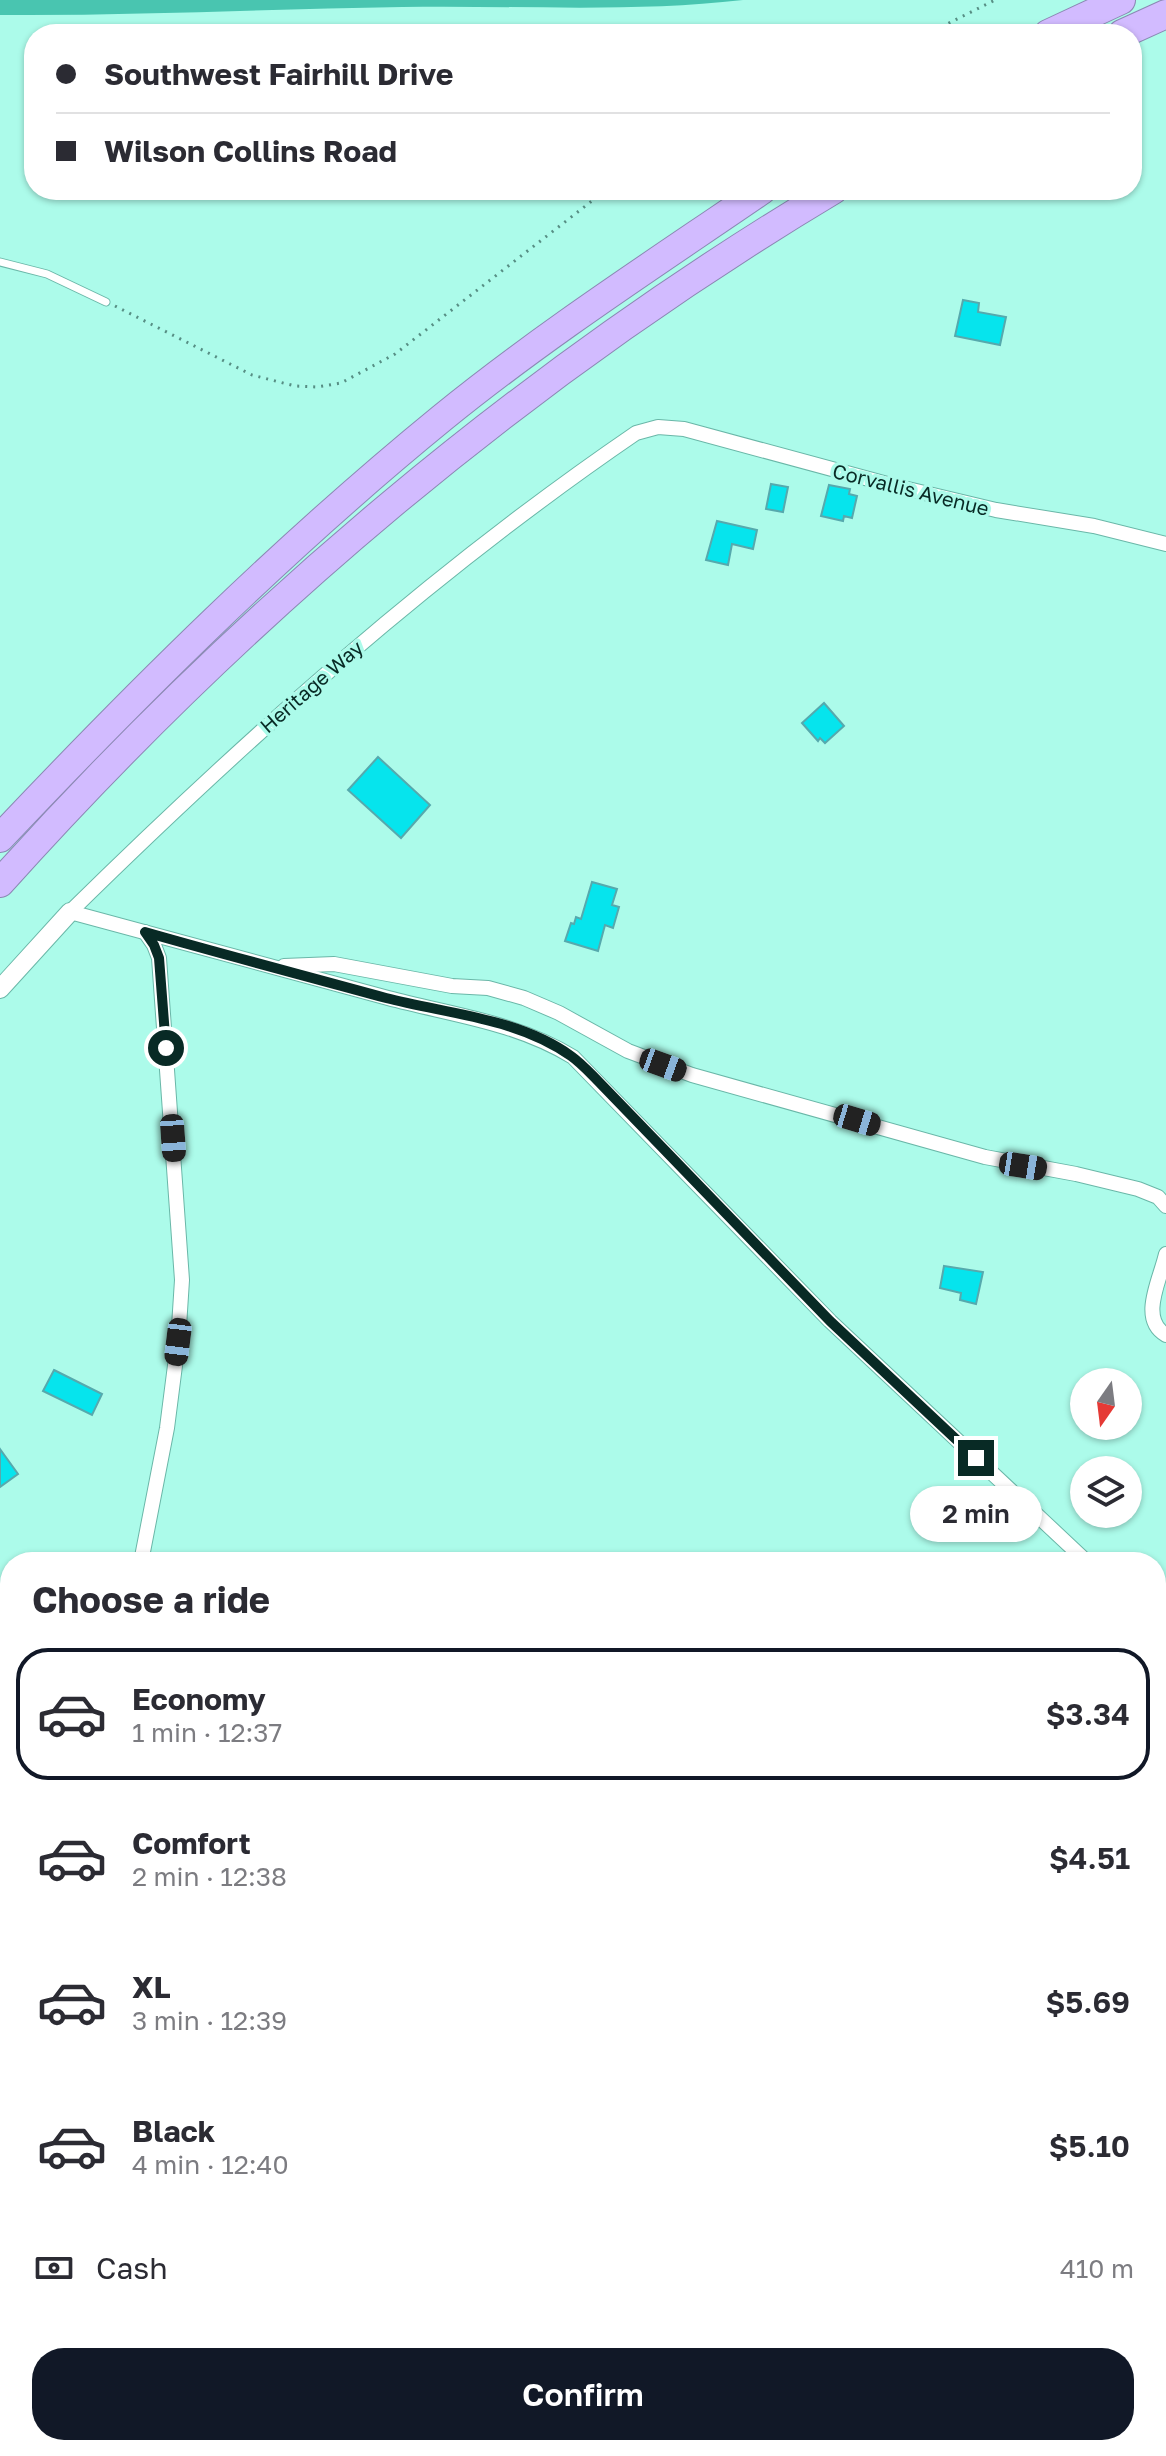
<!DOCTYPE html>
<meta charset="utf-8">
<style>
body{margin:0;font-family:"Golos Text",sans-serif;background:#f2f2f3;color:#2b2b33;height:100vh;display:flex;flex-direction:column;font-size:30px;white-space:nowrap}
*{box-sizing:border-box;margin:0}
p{font-size:26px;color:#7c7c81}
.icon{flex:none;width:44px;height:44px;fill:none;stroke:currentColor;stroke-width:2;stroke-linecap:round;stroke-linejoin:round}
.map{position:relative;flex:1;overflow:hidden}
.side{position:absolute;left:0px;top:1552px;width:1166px;height:904px;display:flex;flex-direction:column;background:#fff;border-radius:32px 32px 0 0;box-shadow:0 2px 6px #0004}
.side>*{flex:none}
.hud{position:absolute;left:24px;top:24px;width:1118px;height:176px;border-radius:32px;box-shadow:0 2px 6px #0004;display:grid;align-content:center;height:176px;padding:0 32px;background:#fff}
.needle{width:52px;rotate:194deg}
.buttons{position:absolute;left:1070px;top:1368px;display:grid;gap:16px}
.buttons a{display:grid;place-items:center;width:72px;height:72px;border-radius:50%;background:#fff;box-shadow:0 2px 6px #0004;font-size:40px}
.end{position:absolute;width:36px;height:36px;margin:-18px;border:10px solid #082a25;background:#fff;box-shadow:0 0 0 4px #fff}
.from{border-radius:50%}
.bubble{position:absolute;height:56px;border-radius:28px;background:#fff;box-shadow:0 2px 6px #0004;font-size:26px;font-weight:600;line-height:56px;text-align:center}
.car{position:absolute;width:24px;height:48px;margin:-24px -12px;border-radius:10px;box-shadow:0 0 6px 2px #0007;background:linear-gradient(#222 24%,#8ab4d8 0 40%,#222 0 76%,#8ab4d8 0 86%,#222 0)}
.hud b{display:flex;align-items:center;gap:28px;height:76px;font-size:30px}
.hud b+b{border-top:2px solid #e1e1e2}
.hud i{width:20px;height:20px;background:#2b2b33}
ul{padding:0;list-style:none}
li{display:flex;align-items:center;gap:24px;height:132px;margin:0 16px 12px;padding:0 16px;border:4px solid transparent;border-radius:32px}
li div{flex:1}
li b{display:block;font-size:30px}
li em{font-style:normal;font-weight:600}
li.selected{border-color:#111827}
li>.icon{width:72px;height:72px;stroke-width:1.5}
h2{padding:0 32px;font-size:36px;line-height:96px}
.pay{display:flex;align-items:center;gap:20px;height:88px;padding:0 32px;font-size:30px}
.pay p{margin-inline-start:auto}
.action{display:flex;gap:16px;margin-top:auto;padding:16px 32px}
.action a{flex:1;height:92px;border-radius:32px;background:#111827;color:#fff;font-size:32px;font-weight:600;line-height:92px;text-align:center}
.map>svg:first-child{display:block}
.water{fill:#49c5b0}
.building{fill:#06e4ed;stroke:#56a9ad;stroke-width:2}
.lines{fill:none;stroke-linecap:round;stroke-linejoin:round}
.service-casing{stroke:#6ab7a8;stroke-width:9}
.minor-casing{stroke:#6ab7a8;stroke-width:16}
.tertiary-casing{stroke:#6ab7a8;stroke-width:20}
.motorway-casing{stroke:#8b88b3;stroke-width:30}
.path{stroke:#578e84;stroke-width:3;stroke-dasharray:2 6;stroke-linecap:butt}
.service{stroke:#fff;stroke-width:7}
.minor{stroke:#fff;stroke-width:14}
.tertiary{stroke:#fff;stroke-width:18}
.motorway{stroke:#d2bbff;stroke-width:28}
.route{stroke:#082a25;stroke-width:10}
.labels{text-anchor:middle;dominant-baseline:central;stroke-width:7;stroke-linejoin:round;paint-order:stroke}
.street-label{font-size:20px;fill:#082a25;stroke:#acfbea}
</style>
<div class="map">
<svg width="1166" height="2456" viewBox="0 0 1166 2456">
<rect width="100%" height="100%" fill="#acfbea"/>
<path class="water" d="M0,0H743C630,13 515,5 402,7C268,9 134,16 0,15Z"/>
<g class="building">
<path d="M963,300L979,303L978,312L1006,317L1000,345L955,336Z"/>
<path d="M771,484L788,487L783,512L766,509Z"/>
<path d="M829,485L850,489L849,494L857,496L852,518L844,516L843,521L821,516Z"/>
<path d="M717,521L757,530L753,549L732,544L728,565L706,560Z"/>
<path d="M824,703L844,726L825,743L820,738L818,741L802,723Z"/>
<path d="M378,757L430,805L401,838L348,790Z"/>
<path d="M592,882L617,889L612,905L619,907L613,928L605,925L598,951L565,941L571,923L574,924L576,917L581,919Z"/>
<path d="M944,1266L983,1272L976,1304L960,1300L961,1293L940,1288Z"/>
<path d="M54,1370L102,1394L92,1415L43,1391Z"/>
<path d="M0,1449L18,1474L0,1487Z"/>
</g>
<g class="lines">
<g class="service-casing">
<path id="service" d="M0,262L47,274L106,302"/>
</g>
<g class="minor-casing">
<g id="minor">
<path d="M70,912C247,738 431,573 636,433L658,427L684,429L891,485L996,510L1094,526L1166,544"/>
<path d="M70,912C176,941 282,970 388,998C452,1015 516,1022 573,1057L830,1321L1087,1562"/>
<path d="M284,966L334,964L452,986L488,988L524,998L559,1013L628,1051L692,1075L985,1157L1076,1174L1138,1189L1158,1197L1166,1206"/>
<path d="M1166,1254C1161,1278 1138,1319 1166,1335"/>
<path d="M141,1562L167,1428L178,1342L182,1280L159,958L154,945L145,932"/>
<path d="M1156,1637L1166,1649"/>
<path d="M0,2180L10,2182"/>
<path d="M0,2302L10,2297"/>
<path d="M217,2456L221,2446"/>
</g>
</g>
<g class="tertiary-casing">
<path id="tertiary" d="M0,989L70,912"/>
</g>
<g class="motorway-casing">
<g id="motorway">
<path d="M1048,34L1121,0"/>
<path d="M1122,34L1166,14"/>
<path d="M0,838C140,690 284,547 442,418C544,335 654,264 762,190"/>
<path d="M0,883C242,613 522,376 833,190"/>
</g>
</g>
<g class="path">
<path d="M927,34L995,0"/>
<path d="M115,306L252,375L295,386L317,387L341,383L395,354L606,190"/>
<path d="M0,1806L10,1766"/>
</g>
<use href="#service" class="service"/>
<use href="#minor" class="minor"/>
<use href="#tertiary" class="tertiary"/>
<use href="#motorway" class="motorway"/>
</g>
<g class="lines">
<path class="route" d="M166,1048L159,958L154,945L145,932C225,955 306,976 386,998C448,1014 518,1018 571,1056C581,1063 589,1072 598,1081L830,1321L976,1458"/>
</g>
<g class="labels">
<g class="street-label">
<text transform="translate(911 489) rotate(14)">Corvallis Avenue</text>
<text transform="translate(311 686) rotate(-41)">Heritage Way</text>
</g>
</g>
</svg>
<div class="buttons">
<a><svg class="needle" viewBox="-14 -14 28 28"><path d="M0-13l5 13h-10z" fill="#e53935"/><path d="M0 13l5-13h-10z" fill="#7c7c81"/></svg></a>
<a><svg class="icon" aria-label="layers" viewBox="0 0 24 24"><path d="M12 4l9 5-9 5-9-5zM3 14l9 5 9-5"/></svg></a>
</div>
<i class="end from" style="left:166px;top:1048px"></i>
<i class="end" style="left:976px;top:1458px"></i>
<div class="bubble" style="left:910px;top:1486px;width:132px">2 min</div>
<i class="car" style="left:663px;top:1065px;rotate:110deg"></i>
<i class="car" style="left:857px;top:1120px;rotate:107deg"></i>
<i class="car" style="left:173px;top:1138px;rotate:176deg"></i>
<i class="car" style="left:1023px;top:1166px;rotate:99deg"></i>
<i class="car" style="left:178px;top:1342px;rotate:187deg"></i>
<div class="hud">
<b><i class="from"></i>Southwest Fairhill Drive</b>
<b><i></i>Wilson Collins Road</b>
</div>
<section class="side">
<h2>Choose a ride</h2>
<ul>
<li class="selected"><svg class="icon" aria-label="car" viewBox="0 0 24 24"><path d="M5 17H2v-5l4-1 3-4h7l3 4 3 1v5h-3M9 17h6M6 11h13"/><circle cx="7" cy="17" r="2"/><circle cx="17" cy="17" r="2"/></svg><div><b>Economy</b><p>1 min · 12:37</p></div><em>$3.34</em></li>
<li><svg class="icon" aria-label="car" viewBox="0 0 24 24"><path d="M5 17H2v-5l4-1 3-4h7l3 4 3 1v5h-3M9 17h6M6 11h13"/><circle cx="7" cy="17" r="2"/><circle cx="17" cy="17" r="2"/></svg><div><b>Comfort</b><p>2 min · 12:38</p></div><em>$4.51</em></li>
<li><svg class="icon" aria-label="car" viewBox="0 0 24 24"><path d="M5 17H2v-5l4-1 3-4h7l3 4 3 1v5h-3M9 17h6M6 11h13"/><circle cx="7" cy="17" r="2"/><circle cx="17" cy="17" r="2"/></svg><div><b>XL</b><p>3 min · 12:39</p></div><em>$5.69</em></li>
<li><svg class="icon" aria-label="car" viewBox="0 0 24 24"><path d="M5 17H2v-5l4-1 3-4h7l3 4 3 1v5h-3M9 17h6M6 11h13"/><circle cx="7" cy="17" r="2"/><circle cx="17" cy="17" r="2"/></svg><div><b>Black</b><p>4 min · 12:40</p></div><em>$5.10</em></li>
</ul>
<div class="pay"><svg class="icon" aria-label="cash" viewBox="0 0 24 24"><path d="M3 7h18v10H3z"/><circle cx="12" cy="12" r="2"/></svg>Cash<p>410 m</p></div>
<div class="action"><a>Confirm</a></div>
</section>
</div>
